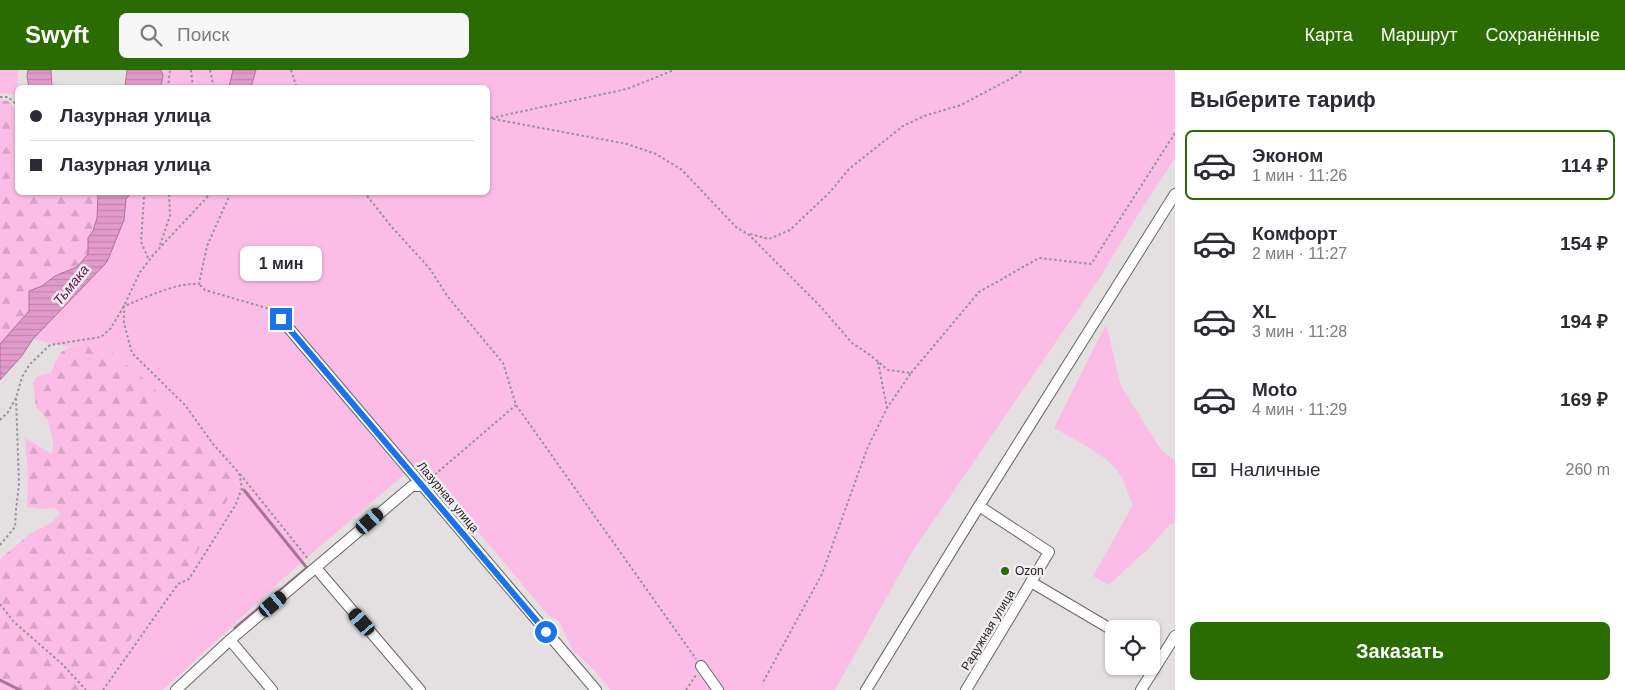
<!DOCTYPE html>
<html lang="ru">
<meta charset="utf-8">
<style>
body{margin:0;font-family:Helvetica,sans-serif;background:#f7f7f7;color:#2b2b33;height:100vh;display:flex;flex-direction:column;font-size:19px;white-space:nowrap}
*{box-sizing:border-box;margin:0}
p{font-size:16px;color:#7c7c81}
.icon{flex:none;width:28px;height:28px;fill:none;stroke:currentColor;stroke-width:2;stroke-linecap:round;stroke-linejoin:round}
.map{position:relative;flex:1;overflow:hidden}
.drawer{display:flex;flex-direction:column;background:#fff;width:450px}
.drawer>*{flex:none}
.hud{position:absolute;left:15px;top:15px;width:475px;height:110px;border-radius:8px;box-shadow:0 1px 4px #0004;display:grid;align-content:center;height:110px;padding:0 15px;background:#fff}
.fabs{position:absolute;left:1105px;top:550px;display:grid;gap:10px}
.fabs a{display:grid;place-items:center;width:55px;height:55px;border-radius:8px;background:#fff;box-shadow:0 1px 4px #0004;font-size:25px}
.end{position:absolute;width:22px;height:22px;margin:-11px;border:6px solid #1a73e8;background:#fff;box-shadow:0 0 0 2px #fff}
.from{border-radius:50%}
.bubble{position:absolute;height:35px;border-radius:8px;background:#fff;box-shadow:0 1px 4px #0004;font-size:16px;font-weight:700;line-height:35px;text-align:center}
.car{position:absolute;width:15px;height:30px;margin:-15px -8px;border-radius:6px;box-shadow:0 0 4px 1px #0007;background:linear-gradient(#222 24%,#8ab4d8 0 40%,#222 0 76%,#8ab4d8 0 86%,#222 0)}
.hud b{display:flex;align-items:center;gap:18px;height:48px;font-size:19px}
.hud b+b{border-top:1px solid #e1e1e2}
.hud i{width:12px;height:12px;background:#2b2b33}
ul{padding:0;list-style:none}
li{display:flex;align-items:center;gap:15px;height:70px;margin:0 10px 8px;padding:0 5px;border:2px solid transparent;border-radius:8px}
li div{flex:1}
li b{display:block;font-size:19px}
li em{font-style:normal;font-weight:700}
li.on{border-color:#2a6c01}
li>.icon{width:45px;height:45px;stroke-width:1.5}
h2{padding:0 15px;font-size:22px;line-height:60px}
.pay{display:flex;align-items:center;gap:12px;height:55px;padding:0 15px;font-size:19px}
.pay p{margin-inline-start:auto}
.action{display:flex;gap:10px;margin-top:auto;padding:10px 15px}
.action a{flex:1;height:58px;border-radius:8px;background:#2a6c01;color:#fff;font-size:20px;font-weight:700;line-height:58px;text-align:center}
header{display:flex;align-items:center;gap:30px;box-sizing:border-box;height:70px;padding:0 25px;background:#2a6c01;color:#fff}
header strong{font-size:24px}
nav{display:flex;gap:28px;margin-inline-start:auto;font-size:18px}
.search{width:350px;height:45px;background:#f7f7f7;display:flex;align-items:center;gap:12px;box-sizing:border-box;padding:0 18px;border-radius:8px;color:#7c7c81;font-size:19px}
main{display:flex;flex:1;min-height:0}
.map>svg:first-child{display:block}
.green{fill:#fbbde5}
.forest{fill:url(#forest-firs)}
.water{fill:url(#water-rules);stroke:#a87496}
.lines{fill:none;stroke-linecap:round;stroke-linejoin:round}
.stream{stroke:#a87496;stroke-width:3}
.minor-casing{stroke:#6a6668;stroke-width:12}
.path{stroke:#979395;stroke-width:2;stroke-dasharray:2.5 2.5;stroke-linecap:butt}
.minor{stroke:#fff;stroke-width:10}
.route{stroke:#1a73e8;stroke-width:6}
.poi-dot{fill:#2a6c01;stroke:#f1edf0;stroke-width:2}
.labels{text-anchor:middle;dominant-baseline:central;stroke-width:5;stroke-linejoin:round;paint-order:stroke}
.street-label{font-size:12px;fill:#1f1d1e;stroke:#f1edf0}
.poi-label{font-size:12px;fill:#1f1d1e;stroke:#f1edf0;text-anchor:start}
.water-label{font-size:14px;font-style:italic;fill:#641050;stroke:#f1edf0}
</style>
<header>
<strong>Swyft</strong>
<div class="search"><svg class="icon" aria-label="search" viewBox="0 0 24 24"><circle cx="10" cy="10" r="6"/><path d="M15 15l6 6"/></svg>Поиск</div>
<nav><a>Карта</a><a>Маршрут</a><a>Сохранённые</a></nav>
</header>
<main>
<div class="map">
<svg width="1175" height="620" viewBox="0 0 1175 620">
<defs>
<pattern id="forest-firs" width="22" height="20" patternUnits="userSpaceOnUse" patternTransform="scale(1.25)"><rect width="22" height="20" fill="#fbbde5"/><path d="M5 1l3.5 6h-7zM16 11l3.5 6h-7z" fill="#d7a2c4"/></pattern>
<pattern id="water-rules" width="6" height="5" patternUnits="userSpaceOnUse" patternTransform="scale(1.25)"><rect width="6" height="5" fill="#e29aca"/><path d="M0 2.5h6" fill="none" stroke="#c184ad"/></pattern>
</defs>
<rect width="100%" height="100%" fill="#e4e0e2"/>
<g class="green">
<path d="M0,0H18L17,25L0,23Z"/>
<path d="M150,0H1175V88L1139,143L1101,206L912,482L835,620H610L594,600L572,579L559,551L549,546L419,392L297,496L163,620H94L174,510L189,495L230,407L207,376L151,315L106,277L87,274L67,277L33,269L107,192L124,150L126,129L131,123L488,122V18L150,17Z"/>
<path d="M1106,254L1121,316L1162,381L1175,390V453L1169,455L1151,476L1109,515L1093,506L1133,435C1128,424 1124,409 1116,399C1103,383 1072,368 1054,358Z"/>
</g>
<g class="forest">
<path d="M0,30L8,31L17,41L18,122L98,123L97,148L93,161L88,168V184L77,197L55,206L42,216L29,221V241L0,274Z"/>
<path d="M87,274L106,277L151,315L207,376L230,407L231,424L189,496L174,510L94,620H0V489L31,463L51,453L60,443L55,438L42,439L27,437L28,406L25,368L52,384L53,372L48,350L36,337L33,313L39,305L51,303C60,279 62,278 87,274Z"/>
</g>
<g class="water">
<path d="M28,0H51L52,17H29L27,7Z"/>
<path d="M127,0H161L163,5L161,17H125Z"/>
<path d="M233,0H256L251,17H229Z"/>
<path d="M98,123H131L126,129L124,150L107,192L33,269L21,287L0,310V274L29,241V221L42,216L55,206L77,197L88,184V168L93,161L97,148Z"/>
</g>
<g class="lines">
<g class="stream">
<path d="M235,558L307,498L244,420"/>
<path d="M0,610L20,620"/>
</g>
<g class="minor-casing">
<g id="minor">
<path d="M281,249L596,620"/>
<path d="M316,498L420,620"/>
<path d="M1031,512L1114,561"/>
<path d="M230,570L272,620"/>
<path d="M701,596L718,620"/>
<path d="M176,620L230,570L412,416H421"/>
<path d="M866,620L979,436L1175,124"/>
<path d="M966,620L1049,482L979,436"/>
<path d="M1141,620L1175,566"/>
</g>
</g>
<g class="path">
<path d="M191,0L193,18"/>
<path d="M210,0L214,18"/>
<path d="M291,0L297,18"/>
<path d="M168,18L170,0"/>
<path d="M0,27H8L18,36"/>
<path d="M488,48L627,74L656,84L682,100L737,158L748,164L821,237L852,273L870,285L888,300L911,303L887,338L867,379L822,504L762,614"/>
<path d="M491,48L627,19L674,0"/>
<path d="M364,122L391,156L430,199L448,227L503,293L516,335L696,589"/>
<path d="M144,127L141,172L149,190"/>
<path d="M750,164L769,169L790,160L830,122L849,99L903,56L924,46L961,35L1014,7L1023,0"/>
<path d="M160,175L170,146L169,122"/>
<path d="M200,215L205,220L270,239L274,242"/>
<path d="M878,292L887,338"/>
<path d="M911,303L979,222L1039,188L1091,194L1175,63"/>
<path d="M0,350L8,342L16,328"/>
<path d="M240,404L309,490"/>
<path d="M431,408L516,335"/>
<path d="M0,475L15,457L16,440L19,414L16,328L22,307L30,294L50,275L101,267L111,258L124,236L140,202L154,184L212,122"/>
<path d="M0,534L14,552L62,594L86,620"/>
<path d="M103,620L178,514L189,509L236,434L242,418L239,403L213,374L185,335L132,283L124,253V236C148,227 173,213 199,214L207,176L231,122"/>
<path d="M686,620L696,605"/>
</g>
<use href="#minor" class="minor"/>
</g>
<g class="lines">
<path class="route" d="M281,249L546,562"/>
</g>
<circle class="poi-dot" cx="1005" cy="501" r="5"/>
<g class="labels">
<g class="street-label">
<text transform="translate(448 427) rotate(50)">Лазурная улица</text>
<text transform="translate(988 560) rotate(-59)">Радужная улица</text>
</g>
<g class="poi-label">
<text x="1015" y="501">Ozon</text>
</g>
<g class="water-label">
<text transform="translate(71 215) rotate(-51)">Тьмака</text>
</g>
</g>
</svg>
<div class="fabs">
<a><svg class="icon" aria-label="locate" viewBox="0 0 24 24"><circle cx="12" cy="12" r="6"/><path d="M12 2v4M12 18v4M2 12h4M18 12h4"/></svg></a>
</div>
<i class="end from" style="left:546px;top:562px"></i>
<i class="end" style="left:281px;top:249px"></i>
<div class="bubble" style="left:240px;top:176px;width:82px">1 мин</div>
<i class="car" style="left:370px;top:451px;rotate:49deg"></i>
<i class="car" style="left:273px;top:534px;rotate:50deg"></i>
<i class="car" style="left:362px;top:552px;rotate:319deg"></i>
<div class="hud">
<b><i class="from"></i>Лазурная улица</b>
<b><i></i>Лазурная улица</b>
</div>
</div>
<section class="drawer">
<h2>Выберите тариф</h2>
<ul>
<li class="on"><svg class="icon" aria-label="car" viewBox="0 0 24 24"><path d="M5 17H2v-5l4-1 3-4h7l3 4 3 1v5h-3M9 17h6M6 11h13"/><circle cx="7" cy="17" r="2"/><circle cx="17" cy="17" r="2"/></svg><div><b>Эконом</b><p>1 мин · 11:26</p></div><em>114 ₽</em></li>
<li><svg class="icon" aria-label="car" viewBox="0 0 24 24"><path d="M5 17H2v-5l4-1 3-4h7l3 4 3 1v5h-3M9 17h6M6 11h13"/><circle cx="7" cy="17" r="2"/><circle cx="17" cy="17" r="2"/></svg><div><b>Комфорт</b><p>2 мин · 11:27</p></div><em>154 ₽</em></li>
<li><svg class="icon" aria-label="car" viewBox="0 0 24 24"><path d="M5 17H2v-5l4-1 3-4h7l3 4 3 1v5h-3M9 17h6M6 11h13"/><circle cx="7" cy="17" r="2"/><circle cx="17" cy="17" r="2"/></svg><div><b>XL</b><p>3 мин · 11:28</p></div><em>194 ₽</em></li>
<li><svg class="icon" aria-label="car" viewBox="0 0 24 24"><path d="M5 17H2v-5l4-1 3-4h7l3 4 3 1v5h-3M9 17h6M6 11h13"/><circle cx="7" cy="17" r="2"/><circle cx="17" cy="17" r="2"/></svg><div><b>Moto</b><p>4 мин · 11:29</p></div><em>169 ₽</em></li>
</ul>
<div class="pay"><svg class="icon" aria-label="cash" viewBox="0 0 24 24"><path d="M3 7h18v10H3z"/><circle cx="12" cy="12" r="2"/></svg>Наличные<p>260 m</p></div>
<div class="action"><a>Заказать</a></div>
</section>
</main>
